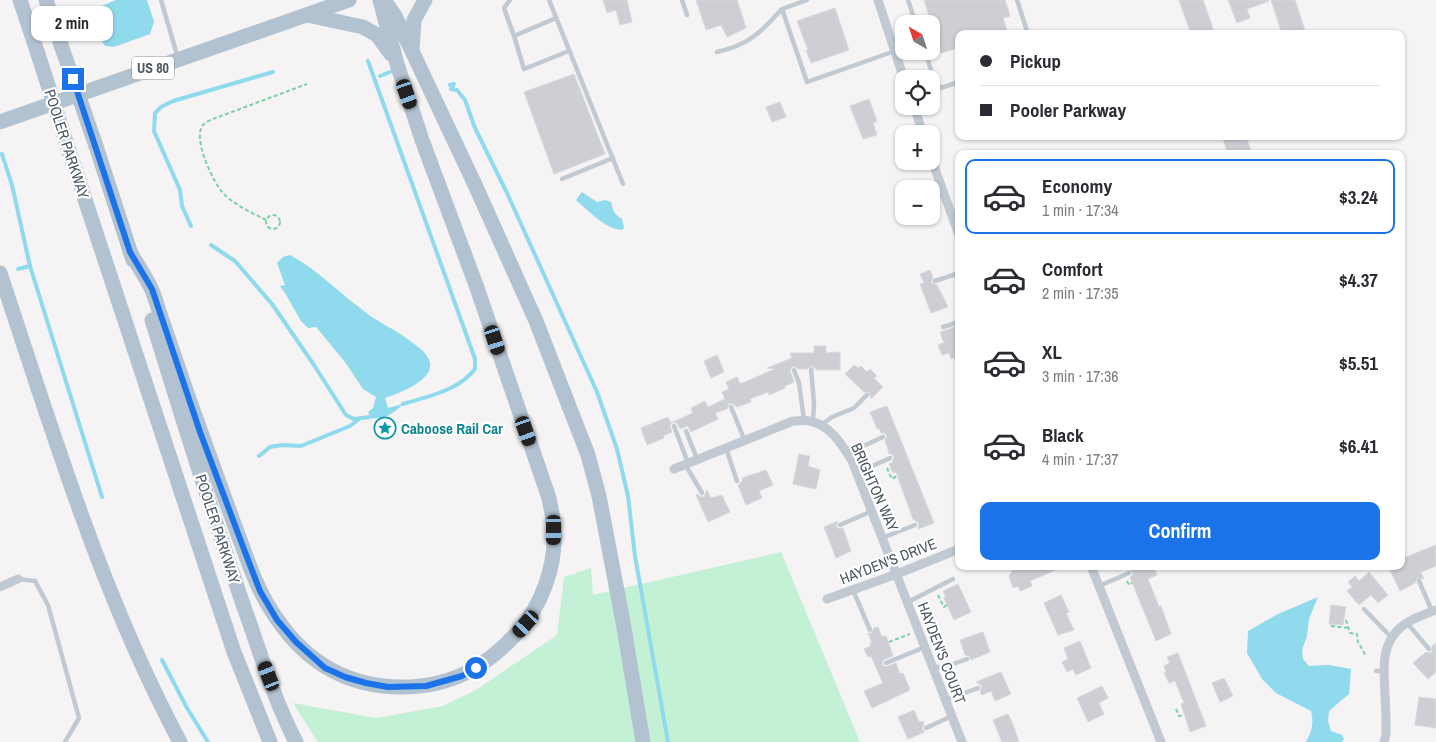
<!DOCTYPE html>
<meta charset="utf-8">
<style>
body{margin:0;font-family:"Archivo Narrow",sans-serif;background:#f2f2f3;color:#2b2b33;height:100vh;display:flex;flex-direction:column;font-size:19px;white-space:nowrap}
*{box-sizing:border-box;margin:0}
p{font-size:16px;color:#7c7c81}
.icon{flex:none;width:28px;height:28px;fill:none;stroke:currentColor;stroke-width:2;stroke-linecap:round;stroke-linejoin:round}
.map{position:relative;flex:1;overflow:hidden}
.sheet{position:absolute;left:955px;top:150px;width:450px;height:420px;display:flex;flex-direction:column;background:#fff;border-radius:10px;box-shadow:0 1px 4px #0004}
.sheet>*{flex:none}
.guide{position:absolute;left:955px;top:30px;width:450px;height:110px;border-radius:10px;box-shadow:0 1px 4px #0004;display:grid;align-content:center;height:110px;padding:0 25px;background:#fff}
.needle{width:32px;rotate:321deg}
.buttons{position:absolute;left:895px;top:15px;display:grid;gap:10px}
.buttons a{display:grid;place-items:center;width:45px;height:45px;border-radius:10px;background:#fff;box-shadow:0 1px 4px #0004;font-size:25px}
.end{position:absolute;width:22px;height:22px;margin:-11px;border:6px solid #1a73e8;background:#fff;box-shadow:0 0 0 2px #fff}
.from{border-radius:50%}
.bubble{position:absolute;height:35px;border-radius:10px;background:#fff;box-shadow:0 1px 4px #0004;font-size:16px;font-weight:700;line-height:35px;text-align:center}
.car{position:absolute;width:15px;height:30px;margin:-15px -8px;border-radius:6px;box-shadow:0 0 4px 1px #0007;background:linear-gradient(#222 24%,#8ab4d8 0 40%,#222 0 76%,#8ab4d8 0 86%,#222 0)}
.guide b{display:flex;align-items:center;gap:18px;height:48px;font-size:19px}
.guide b+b{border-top:1px solid #e1e1e2}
.guide i{width:12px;height:12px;background:#2b2b33}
ul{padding:9px 0 0;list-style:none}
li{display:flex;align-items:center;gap:15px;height:75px;margin:0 10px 8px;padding:0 15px;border:2px solid transparent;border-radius:10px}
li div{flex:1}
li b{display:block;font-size:19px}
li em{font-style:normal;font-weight:700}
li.selected{border-color:#1a73e8}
li>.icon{width:45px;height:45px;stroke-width:1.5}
.cta{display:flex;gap:10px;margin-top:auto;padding:10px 25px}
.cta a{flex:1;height:58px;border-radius:10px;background:#1a73e8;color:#fff;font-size:20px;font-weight:700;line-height:58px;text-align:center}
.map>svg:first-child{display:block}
.green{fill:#c3f1d5}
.water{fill:#90daee}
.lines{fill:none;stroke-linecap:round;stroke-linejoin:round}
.stream{stroke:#90daee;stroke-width:4}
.building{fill:#cdcfd5;stroke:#d7d9de}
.path{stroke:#7ad0a6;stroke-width:2;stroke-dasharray:4 2.5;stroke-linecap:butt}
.lane{stroke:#c1cad2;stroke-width:4.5}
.street{stroke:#c1cad2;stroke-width:9}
.primary{stroke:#b3c2d1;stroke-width:15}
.primary-bridge{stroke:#b3c2d1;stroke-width:15}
.route{stroke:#1a73e8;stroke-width:6}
.labels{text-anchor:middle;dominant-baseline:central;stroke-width:4.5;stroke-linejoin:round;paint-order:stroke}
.shield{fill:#fff;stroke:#808990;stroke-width:1}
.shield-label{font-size:14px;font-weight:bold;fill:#4a5661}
.street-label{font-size:15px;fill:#4a5661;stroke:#fff}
.culture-label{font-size:15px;font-weight:bold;fill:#0d838f;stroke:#fff;text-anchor:start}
</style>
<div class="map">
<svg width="1436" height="742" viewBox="0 0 1436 742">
<rect width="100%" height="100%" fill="#f5f3f3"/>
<path class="green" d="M781,552L860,742H318L293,703L376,718L443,706L476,690L557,635L564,577L591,568L593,595Z"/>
<g class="water">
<path d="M116,0H147L154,22L150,34L114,47L105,46L101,40L93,13L94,9Z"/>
<path d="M582,192L597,202L605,200L611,202C613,211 614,214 622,219L624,228L622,230C605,229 589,211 576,200Z"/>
<path d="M290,255C318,270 339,293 364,311C377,322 393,328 406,338C414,344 428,352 430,363C433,381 399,393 385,398L388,408L403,404C395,413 383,420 371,418L368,412L373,408L376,397L363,389L345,362L316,327L308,328L301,321L285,293L280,286L285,285L277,263L283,257Z"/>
<path d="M1318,597L1309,619L1307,636L1302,650L1303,659L1309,666L1329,665L1351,669L1349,694L1329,711L1328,721L1331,731L1342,735L1344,739L1342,742H1306C1312,731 1314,723 1311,711L1276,693L1262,679L1247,653L1248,631L1278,614Z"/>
</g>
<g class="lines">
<g class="stream">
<path d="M368,61L475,359V369C458,391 429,396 403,404"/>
<path d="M380,76L390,72"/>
<path d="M450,85L454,84L451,89L457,90L465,100L475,128L507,193L597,392L617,449L628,496L635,556L668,742"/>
<path d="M2,154L12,185L30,266L102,497"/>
<path d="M191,226L182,206L180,190L154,131L155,113L161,107L173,101L273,72"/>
<path d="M211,245L235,261L272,304L312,362L346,415L354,419L370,417"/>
<path d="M18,269L30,266"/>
<path d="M259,456L270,447L282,445L301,446L350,426L359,419"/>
<path d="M162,660L187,708L208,742"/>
</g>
</g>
<g class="building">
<path d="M603,0H627L632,22L620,25L616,10L607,13Z"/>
<path d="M696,0H737L746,28L727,37L721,25L706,30Z"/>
<path d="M924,0H1005L1010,16L1003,18L1008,34H959V45L954,46L955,49L941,53Z"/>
<path d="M1179,0H1203L1215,34H1191Z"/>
<path d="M1228,0H1268L1269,1L1247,9L1250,18L1237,23Z"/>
<path d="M1271,0H1295L1306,34H1282Z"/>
<path d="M835,8L849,50L811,63L806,50H808L797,21Z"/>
<path d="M574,74L605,154L554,174L524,92Z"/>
<path d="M869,99L877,121L873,123L877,135L863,139L850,106Z"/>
<path d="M780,102L786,117L772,122L766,107Z"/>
<path d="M1222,136H1246L1252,154H1228Z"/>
<path d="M930,270L933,277L931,283L937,285L948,307L931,313L920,284L924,283L920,274Z"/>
<path d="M955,327L959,336V356L951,359L949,353L942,355L938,345L944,343L940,332Z"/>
<path d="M814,346H826V353L840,352V370H817L811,365L807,369H798L793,366L790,370L794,382L785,386V388L769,395L768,392L750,399L751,402L737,407L733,404L729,403L727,409L715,413L718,419L691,432L688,426L680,429L677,423L672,422L670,426L672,432L663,436L664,438L647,445L641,428L668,417L671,423L693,413L691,408L705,401L708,407L725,399L722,392L729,389L726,382L737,377L740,384L775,369L767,368L792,358L790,353H814Z"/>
<path d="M717,355L724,372L711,378L704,361Z"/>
<path d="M854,365L858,368L861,366L867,372L870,369L877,376L874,378L883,387L871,399L869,392H864L845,374Z"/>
<path d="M887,406L934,523L918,529L919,523L913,519L896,472L893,473L889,464L892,463L894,458L893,455L888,453L889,452L885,441L887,436L885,433H881L879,428L877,429L870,412Z"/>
<path d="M799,454L810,456L808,466L820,470L816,489L793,484Z"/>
<path d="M766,470L773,485L759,491L762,498L746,505L738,485L743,480L742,478Z"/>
<path d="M707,490L711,498L722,495L730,512L708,522L696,495L698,494L700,497H704Z"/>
<path d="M838,521L836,526L839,529L843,528L851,551L836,558L824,527Z"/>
<path d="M1436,545V566L1421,572L1424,579L1417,578L1415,583L1400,591L1388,566H1401V559Z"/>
<path d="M1015,566H1065L1030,581L1032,586L1020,591L1018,586L1013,588L1009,576Z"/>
<path d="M1139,566H1144L1145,570L1153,566L1157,575L1148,579L1159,607L1161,606L1171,634L1156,641L1130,577L1133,574L1131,570Z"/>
<path d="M1369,572L1388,595L1378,603L1371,595L1359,605L1347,591L1352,587L1348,582L1355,576L1359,581Z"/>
<path d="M958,584L971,612L954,620L944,598L946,597L943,591Z"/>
<path d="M1061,595L1069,612L1066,613L1074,630L1058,635L1044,603Z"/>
<path d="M1331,605L1346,607L1343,625L1329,624Z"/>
<path d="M878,627L882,637L886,636L893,656L883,660L882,665L886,667L896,663L900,674L903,673L910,690L872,708L864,691L883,683L871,656L868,657L864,649L871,646L870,644L872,643L868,633H872L874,628Z"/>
<path d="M983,632L990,652L971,660L969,656L965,655L960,640Z"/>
<path d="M1080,641L1091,668L1076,675L1073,669L1067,672L1062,662L1068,659L1064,648Z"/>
<path d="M1436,643V672L1428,679L1413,663L1426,652L1429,653L1432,652V646Z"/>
<path d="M1178,653L1206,726L1190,732L1181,704L1184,703L1175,681L1169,683L1164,673L1166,672L1164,666L1170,663L1167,657Z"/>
<path d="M1001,672L1011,694L995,701L991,691L982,695L980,692L982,686L976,682Z"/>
<path d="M1224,678L1233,696L1220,702L1212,683Z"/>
<path d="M1102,686L1108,698L1099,703L1104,714L1088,722L1077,698Z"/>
<path d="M1419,697L1436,699V728L1415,725Z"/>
<path d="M914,710L919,722L923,721L924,724L922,729L925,732L908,739L898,717Z"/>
<path d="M1008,714L1012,722L1019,742H1002L993,720Z"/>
</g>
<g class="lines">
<g class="path">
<circle cx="273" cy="222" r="7"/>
<path d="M266,220C251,212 234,205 223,193C213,182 192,138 203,125C206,122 210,120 213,119L307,84"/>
<path d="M887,468L892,479L897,476"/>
<path d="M1127,581L1129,585L1132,583"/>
<path d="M938,595L944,607L947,605"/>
<path d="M1346,620L1350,633L1357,634L1358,642L1366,656"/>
<path d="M1331,626L1349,628"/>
<path d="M889,642L910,634"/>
<path d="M1176,709L1179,716L1184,715"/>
</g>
<g class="lane">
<path d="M161,0L178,58"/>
<path d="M510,0L504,8L514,36"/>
<path d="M549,0L623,184"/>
<path d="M682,0L687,15"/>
<path d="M807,0L782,9L807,82L895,51"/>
<path d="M908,0L916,24"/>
<path d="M1017,0L1028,34"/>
<path d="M556,18L514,36L524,69L569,51"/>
<path d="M925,51L937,89"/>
<path d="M717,52C749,45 761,32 782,9"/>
<path d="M931,91L959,82"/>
<path d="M562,179L613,158"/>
<path d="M935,281L959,273"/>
<path d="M943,327L959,322"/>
<path d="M811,369L814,403L813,422"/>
<path d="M794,370L799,383L804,420"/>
<path d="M731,407L745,441"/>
<path d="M821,425L832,417L854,408L867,395"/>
<path d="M674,426L688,463"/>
<path d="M686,431L697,459"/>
<path d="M726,448L737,481"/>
<path d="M848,453L883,437"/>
<path d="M685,464L702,493"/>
<path d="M857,473L890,458"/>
<path d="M840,525L872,511"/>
<path d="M882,538L915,525"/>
<path d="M18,579L35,581L48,605L79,718L65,742"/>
<path d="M1419,581L1432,611"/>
<path d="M1099,586L1129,573"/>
<path d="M853,590L870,630"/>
<path d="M908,602L953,579"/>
<path d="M1364,609L1391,637"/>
<path d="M1407,623L1429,649"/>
<path d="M886,663L925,647"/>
<path d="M933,667H945L967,659"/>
<path d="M1376,671H1384"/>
<path d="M946,700L978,688"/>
<path d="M926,728L952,716"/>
</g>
<g class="street">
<path d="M878,0L904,79"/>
<path d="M914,106L923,134"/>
<path d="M931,158L959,235"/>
<path d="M674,469L793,421C798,421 804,420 809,421C830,424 842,445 852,461L962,742"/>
<path d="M1091,566L1161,742"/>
<path d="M0,587L18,579"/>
<path d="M827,599L897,574L959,549"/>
<path d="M1384,742L1386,734C1386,721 1386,708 1385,695C1384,670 1380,645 1401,627C1411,618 1424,615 1436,610"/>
</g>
<g class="primary">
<path d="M20,0L38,54"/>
<path d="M46,0L61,45"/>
<path d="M384,0L395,16L412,51L476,187L536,321L588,455L599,496L623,622L643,742"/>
<path d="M307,15L363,27L377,35L391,54"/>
<path d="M412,50L414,20L425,0"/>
<path d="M0,122L349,0"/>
<path d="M96,146L133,260"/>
<path d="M70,154L234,652L270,742"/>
<path d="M130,252C137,264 145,276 151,288C156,299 159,312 163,323C171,346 179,370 187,393C202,436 218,479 233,521C246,555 256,590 277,619C307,663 348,687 402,687C450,687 485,668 517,633C541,607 556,567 554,531C554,520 551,509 549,498L476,285L422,140L397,64L380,0"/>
<path d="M0,273C53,432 101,594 180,742"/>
<path d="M152,320C182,416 211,512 244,607C260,652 274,700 296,742"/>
</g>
<g class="primary-bridge">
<path d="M61,45L96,146"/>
<path d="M38,54L70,154"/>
</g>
</g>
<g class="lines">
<path class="route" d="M73,79L130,252L152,289L200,432L245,552L260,591L277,620L296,642L325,668L345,677L366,683L388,687L426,686L462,676L476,668"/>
</g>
<defs>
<g id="sight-ring" transform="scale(1.125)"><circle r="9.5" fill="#fff" stroke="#0f9aa8" stroke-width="1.5"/><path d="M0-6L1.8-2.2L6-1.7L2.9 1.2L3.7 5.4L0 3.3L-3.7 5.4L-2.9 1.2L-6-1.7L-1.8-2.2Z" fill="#0f9aa8"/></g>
</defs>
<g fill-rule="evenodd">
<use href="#sight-ring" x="385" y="428"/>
</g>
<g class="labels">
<rect class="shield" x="132" y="56.5" width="42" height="23" rx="4"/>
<g class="shield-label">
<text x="153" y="68">US 80</text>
</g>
<g class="street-label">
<text transform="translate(67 144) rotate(72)">POOLER PARKWAY</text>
<text transform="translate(875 487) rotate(66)">BRIGHTON WAY</text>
<text transform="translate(218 529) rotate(72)">POOLER PARKWAY</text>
<text transform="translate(888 561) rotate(-21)">HAYDEN'S DRIVE</text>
<text transform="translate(942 653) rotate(69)">HAYDEN'S COURT</text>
</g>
<g class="culture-label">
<text x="401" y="428">Caboose Rail Car</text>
</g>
</g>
</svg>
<div class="buttons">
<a><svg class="needle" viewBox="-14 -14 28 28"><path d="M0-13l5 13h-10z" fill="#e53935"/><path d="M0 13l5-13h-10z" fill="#7c7c81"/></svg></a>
<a><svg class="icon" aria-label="locate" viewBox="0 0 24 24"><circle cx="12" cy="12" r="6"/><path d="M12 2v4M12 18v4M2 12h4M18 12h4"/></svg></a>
<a>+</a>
<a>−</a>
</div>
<i class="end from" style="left:476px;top:668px"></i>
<i class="end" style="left:73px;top:79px"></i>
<div class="bubble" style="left:31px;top:6px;width:82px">2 min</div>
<i class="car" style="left:407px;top:94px;rotate:161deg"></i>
<i class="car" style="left:495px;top:340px;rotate:162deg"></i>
<i class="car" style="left:526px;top:431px;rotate:161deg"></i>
<i class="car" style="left:554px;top:530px;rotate:181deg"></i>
<i class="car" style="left:526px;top:624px;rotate:222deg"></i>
<i class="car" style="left:269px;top:676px;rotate:339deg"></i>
<div class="guide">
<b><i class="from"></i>Pickup</b>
<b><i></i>Pooler Parkway</b>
</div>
<section class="sheet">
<ul>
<li class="selected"><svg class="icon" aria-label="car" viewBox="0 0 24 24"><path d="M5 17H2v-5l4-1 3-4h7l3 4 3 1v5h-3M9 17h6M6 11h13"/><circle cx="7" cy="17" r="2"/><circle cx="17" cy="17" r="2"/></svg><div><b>Economy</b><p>1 min · 17:34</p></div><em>$3.24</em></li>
<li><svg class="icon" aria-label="car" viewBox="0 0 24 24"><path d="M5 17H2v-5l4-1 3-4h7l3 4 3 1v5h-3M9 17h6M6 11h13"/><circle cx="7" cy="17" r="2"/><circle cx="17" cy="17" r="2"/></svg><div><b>Comfort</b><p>2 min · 17:35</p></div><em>$4.37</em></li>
<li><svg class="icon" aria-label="car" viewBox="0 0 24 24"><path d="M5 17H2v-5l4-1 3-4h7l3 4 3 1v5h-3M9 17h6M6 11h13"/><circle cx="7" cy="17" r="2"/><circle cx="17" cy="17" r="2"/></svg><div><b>XL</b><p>3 min · 17:36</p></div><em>$5.51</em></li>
<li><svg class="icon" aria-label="car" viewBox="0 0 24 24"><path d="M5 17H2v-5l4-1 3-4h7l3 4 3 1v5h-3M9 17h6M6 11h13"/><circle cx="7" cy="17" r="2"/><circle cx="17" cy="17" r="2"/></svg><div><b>Black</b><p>4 min · 17:37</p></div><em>$6.41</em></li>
</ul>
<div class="cta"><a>Confirm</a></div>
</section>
</div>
